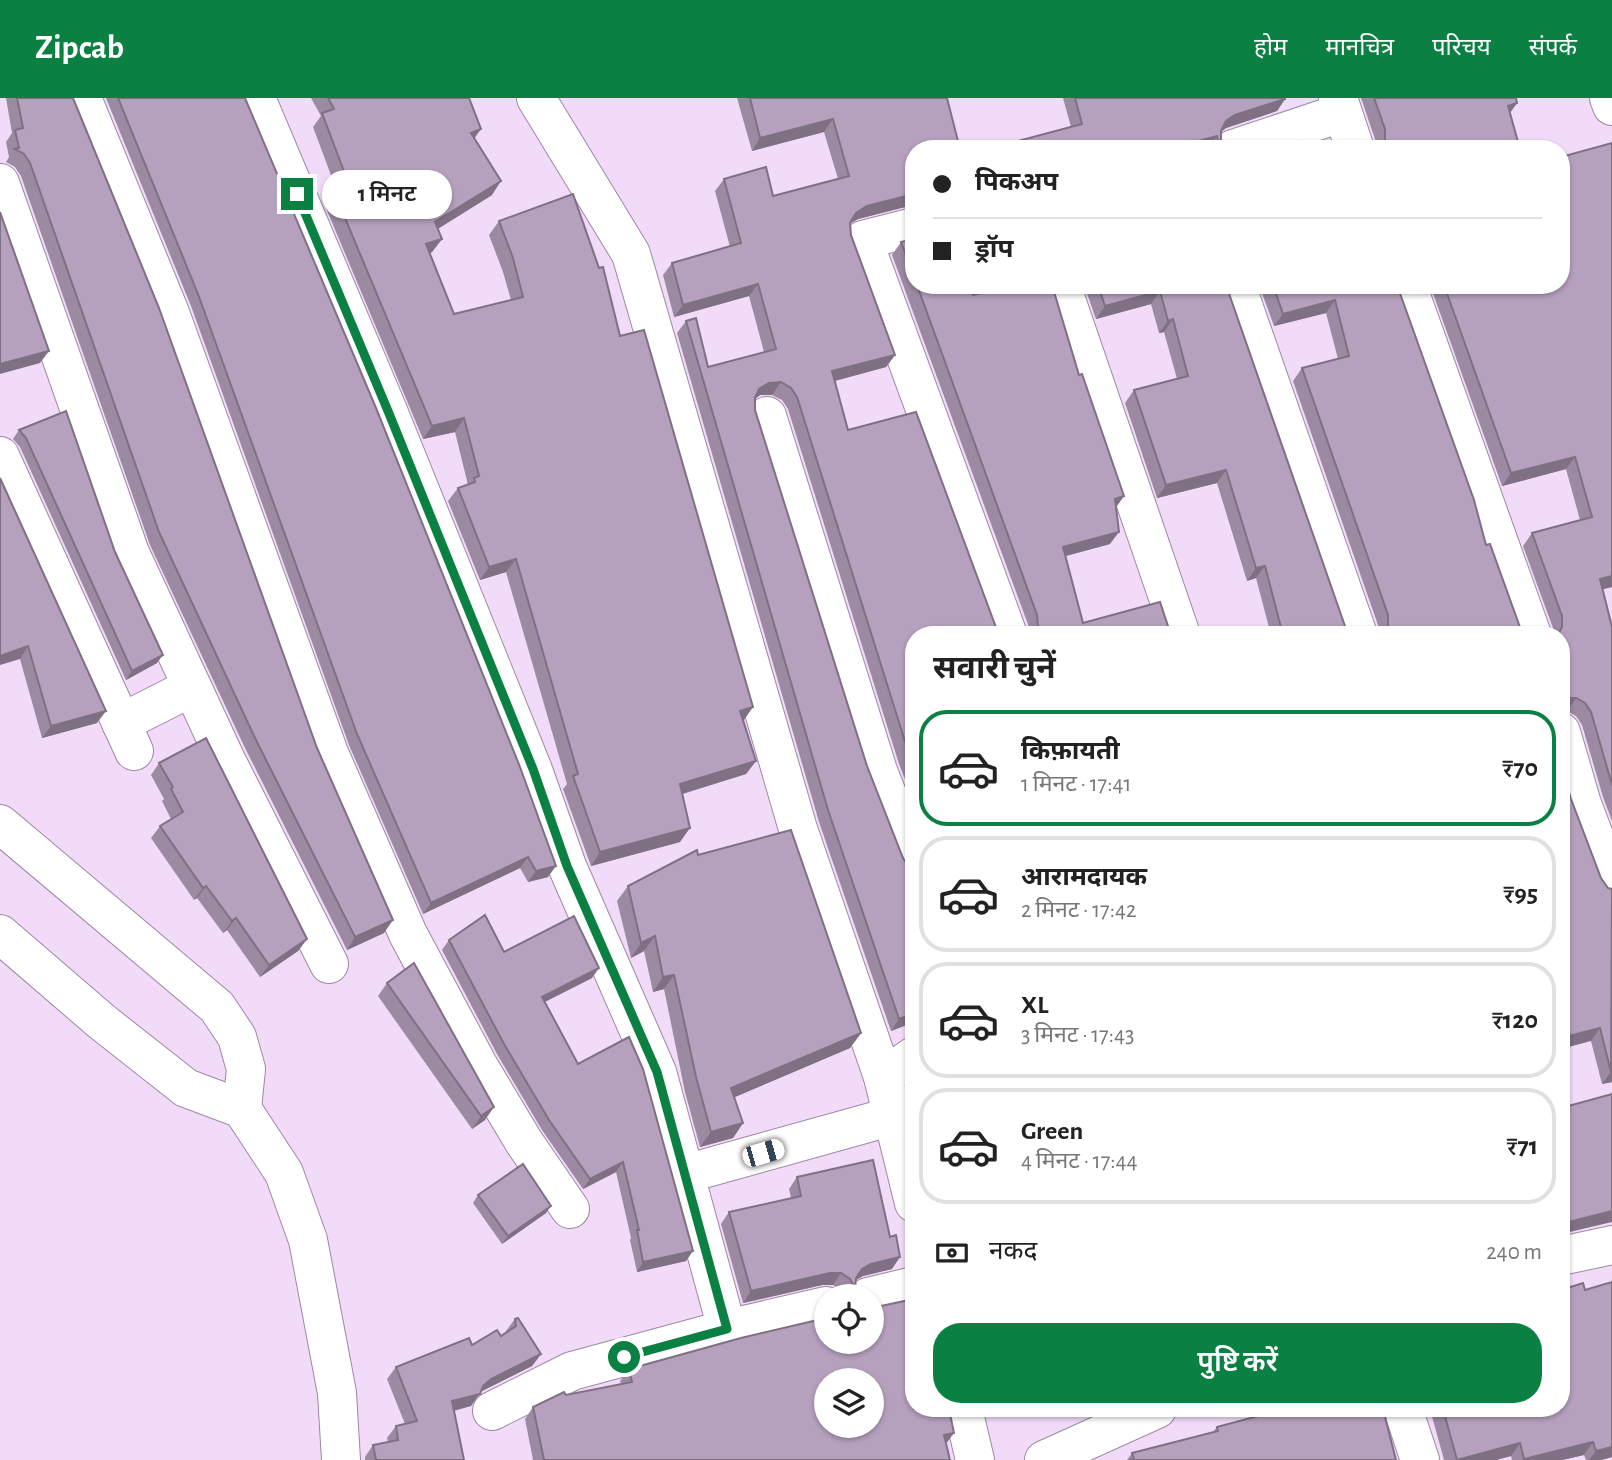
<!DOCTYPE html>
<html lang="hi">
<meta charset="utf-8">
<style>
body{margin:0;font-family:"Alegreya Sans","Noto Sans Devanagari",sans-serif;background:#f2f2f2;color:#222;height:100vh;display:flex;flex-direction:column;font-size:26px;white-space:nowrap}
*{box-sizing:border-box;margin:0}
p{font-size:23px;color:#767676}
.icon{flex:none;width:38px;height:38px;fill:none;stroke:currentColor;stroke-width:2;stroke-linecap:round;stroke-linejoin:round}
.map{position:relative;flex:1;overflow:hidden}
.side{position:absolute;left:905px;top:528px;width:665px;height:791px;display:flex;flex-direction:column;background:#fff;border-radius:28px;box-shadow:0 2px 5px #0004}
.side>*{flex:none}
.guide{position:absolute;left:905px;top:42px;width:665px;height:154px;border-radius:28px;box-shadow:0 2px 5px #0004;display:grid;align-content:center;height:154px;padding:0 28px;background:#fff}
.buttons{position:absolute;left:814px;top:1186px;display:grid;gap:14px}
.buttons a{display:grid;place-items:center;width:70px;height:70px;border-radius:50%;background:#fff;box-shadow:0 2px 5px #0004;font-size:35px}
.end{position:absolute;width:32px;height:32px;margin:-16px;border:9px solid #0b8043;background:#fff;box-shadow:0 0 0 4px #fff}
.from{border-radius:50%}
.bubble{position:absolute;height:49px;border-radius:24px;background:#fff;box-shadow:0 2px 5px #0004;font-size:23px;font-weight:600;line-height:49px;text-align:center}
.car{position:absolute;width:21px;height:42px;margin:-21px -10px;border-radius:9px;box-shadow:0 0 5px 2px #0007;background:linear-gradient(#fff 24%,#345 0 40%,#fff 0 76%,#345 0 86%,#fff 0)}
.guide b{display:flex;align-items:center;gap:24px;height:66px;font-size:26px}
.guide b+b{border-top:2px solid #e0e0e0}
.guide i{width:18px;height:18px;background:#222}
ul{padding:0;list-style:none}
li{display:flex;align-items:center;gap:21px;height:116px;margin:0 14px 10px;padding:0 14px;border:4px solid #e0e0e0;border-radius:28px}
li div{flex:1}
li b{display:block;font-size:26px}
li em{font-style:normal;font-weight:600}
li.selected{border-color:#0b8043}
li>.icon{width:63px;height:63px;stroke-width:1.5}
h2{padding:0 28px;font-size:32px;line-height:84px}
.pay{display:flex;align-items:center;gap:18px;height:77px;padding:0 28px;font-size:26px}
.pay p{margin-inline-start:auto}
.button{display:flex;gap:14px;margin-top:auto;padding:14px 28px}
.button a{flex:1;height:80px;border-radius:28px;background:#0b8043;color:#fff;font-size:28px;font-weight:600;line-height:80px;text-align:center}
header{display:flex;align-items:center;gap:42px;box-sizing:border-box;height:98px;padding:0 35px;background:#0b8043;color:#fff}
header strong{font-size:33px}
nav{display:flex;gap:38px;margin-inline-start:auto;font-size:24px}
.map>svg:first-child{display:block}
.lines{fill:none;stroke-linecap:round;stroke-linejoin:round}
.minor-casing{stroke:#9d88a4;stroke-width:40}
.minor{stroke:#fff;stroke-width:38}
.wall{fill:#9c8aa3}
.shaded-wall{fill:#7f7084}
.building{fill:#b5a0bd;stroke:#7f7084;stroke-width:2;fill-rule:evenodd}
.route{stroke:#0b8043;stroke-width:9}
</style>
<header>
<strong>Zipcab</strong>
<nav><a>होम</a><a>मानचित्र</a><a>परिचय</a><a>संपर्क</a></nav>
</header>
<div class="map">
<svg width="1612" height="1362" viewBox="0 0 1612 1362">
<rect width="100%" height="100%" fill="#f1dbf9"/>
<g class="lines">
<g class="minor-casing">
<g id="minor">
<path d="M82,0L170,215L329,655L408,836L478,967L524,1044L570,1111"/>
<path d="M256,0L388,313L533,672L567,768L657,974L727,1231"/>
<path d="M536,0L631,156L798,731L883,979L914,1105"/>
<path d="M1338,0L1355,51"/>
<path d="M1609,0L1612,8"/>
<path d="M1233,51L1341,15"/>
<path d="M0,85L130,455L225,660L329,866"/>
<path d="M914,129L863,142L1008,537"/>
<path d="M1061,187L1181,537"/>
<path d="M1236,187L1358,537"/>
<path d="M1407,187L1532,537"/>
<path d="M767,318L878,673L914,765"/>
<path d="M0,358L134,653"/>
<path d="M121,625L192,589"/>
<path d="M1561,634L1582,706L1612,785"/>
<path d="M0,726L217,909L237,939L246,971L242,1011"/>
<path d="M0,836L101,923L186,990L242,1011L284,1075L308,1142L337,1295L341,1362"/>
<path d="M883,979L914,958"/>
<path d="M685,1076L893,1018"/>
<path d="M1561,1158L1612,1147"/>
<path d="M868,1199L914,1188"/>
<path d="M963,1311L975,1362"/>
<path d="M1403,1311L1420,1362"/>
<path d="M492,1313L572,1273L727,1231L826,1208"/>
<path d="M1044,1362L1157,1311"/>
</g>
</g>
<use href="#minor" class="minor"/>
</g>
<g class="wall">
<path d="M6,0H73L384,835L347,852L245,650L150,447L21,78L15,69L6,64L9,59L6,44L12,35Z"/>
<path d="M106,0H245L548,779L528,784L520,770L423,816L349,647L191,208Z"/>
<path d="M311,0H469L475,40L492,97L438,131L442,141L432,154L430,155L454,216L511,202L503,174L489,137L499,123L620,238L744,622L756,663L746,676L683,696L680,744L591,768L563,691L567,686L506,474L480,482L448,403L458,390L468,387L455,334L423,341L323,103L332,89L335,88L313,29L321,18Z"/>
<path d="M737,0H947L909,108L858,121L851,125V137L895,257L886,269L835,283L848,332L914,537V704L899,666L788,311L782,302L772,297H760L755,301V312L867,668L903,760L909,769L914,771V924L891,933L819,724L677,235L686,223L708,269L764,254L749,198L674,219L663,177L672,165L730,149L715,93L724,81L773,98L838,81L824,34L752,53Z"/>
<path d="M1063,0H1285V1L1277,13L1226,30L1221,34V44L1225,51H988L1071,29Z"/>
<path d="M1361,0H1516L1510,15L1520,51H1376V44Z"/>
<path d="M1612,45V489L1603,491L1612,529V723L1603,699L1582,627L1576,618L1567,613H1561V537H1553V530L1523,448L1532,435L1580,422L1566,371L1502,388L1430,187H1561Z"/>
<path d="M914,141V187H971L973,197L1116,409L1110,446L1066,458L1083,525L1169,531L1174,537H1029V529L892,157L901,144Z"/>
<path d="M1084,187H1226L1346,531L1350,537H1271L1256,480L1247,483L1217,385L1157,400L1125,305L1134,292L1177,281L1164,234L1159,235L1151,206L1096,221Z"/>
<path d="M1259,187H1397L1486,447L1521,532L1524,537H1379V530L1293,283L1302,270L1338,261L1326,215L1274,228Z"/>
<path d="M19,332L115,454L157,565L126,582L20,349L13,341Z"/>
<path d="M0,380L97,625L42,640L20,561Z"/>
<path d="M159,665L307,841L298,853L260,879L227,832L223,835L197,800L194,802L151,740L160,728L171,721L162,703L164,701L151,677Z"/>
<path d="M1571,701L1601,780L1612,984L1602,986L1591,943Z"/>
<path d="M698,757L861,935L850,950L734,999L743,1025L733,1040L700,1049L685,994L664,891L653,894L644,853L631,860L617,803L628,788Z"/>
<path d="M449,842L504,854L592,880L544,904L686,1163L637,1174L630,1142L631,1140L616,1074L583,1091L542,1032L497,956L442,852Z"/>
<path d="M387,885L485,1022L472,1031L378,898Z"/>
<path d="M797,1079L892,1171L863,1178L856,1182L855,1190L849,1199H845L841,1193L833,1187H822L743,1205L721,1126L729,1114L791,1100L789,1091Z"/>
<path d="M478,1097L546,1115L502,1146L473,1105Z"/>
<path d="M515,1221L541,1256L532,1268L482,1293L471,1308L454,1313L464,1362H365V1359L373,1347L388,1344L387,1340L396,1328L405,1326L387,1281L396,1269L501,1238L507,1235L506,1233Z"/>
<path d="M629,1271L914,1311L946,1345L950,1362H533L525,1321L533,1309L566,1297L621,1286L620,1283Z"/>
<path d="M1430,1311H1561L1612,1359L1601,1362H1586L1584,1357L1562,1362H1512L1511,1358L1496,1362H1444Z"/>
<path d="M1217,1329L1396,1362H1127L1132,1355L1213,1334Z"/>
</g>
<g class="shaded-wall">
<path d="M1285,1L1277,13L1226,30L1217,36L1226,23L1235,17Z"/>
<path d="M1517,5L1508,18V8Z"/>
<path d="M833,21L824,34L752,53L760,40Z"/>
<path d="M481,31L471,45V35Z"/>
<path d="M1217,38L1208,51H1169Z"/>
<path d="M501,83L492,97L426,138L435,124Z"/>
<path d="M914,96V108H909L858,121L847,127L856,115L867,108Z"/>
<path d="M442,141L432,154L417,160L426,146Z"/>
<path d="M758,186L749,198L674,219L683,207Z"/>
<path d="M1160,193L1151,206L1096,221L1105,208Z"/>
<path d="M1335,202L1326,215L1274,228L1283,216Z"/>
<path d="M1173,221L1164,234L1159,235L1168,223Z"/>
<path d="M49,253L40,265L0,276V266Z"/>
<path d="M895,257L886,269L823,286L832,273Z"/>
<path d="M781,284L772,297H760L751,304L759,291L769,285Z"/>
<path d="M464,320L455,334L423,341L432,328Z"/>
<path d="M1575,359L1566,371L1502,388L1511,375Z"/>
<path d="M1226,372L1217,385L1157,400L1166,387Z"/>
<path d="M1124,398L1115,411V401Z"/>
<path d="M1119,434L1110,446L1054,461L1063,449Z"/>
<path d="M516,461L506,474L480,482L489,469Z"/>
<path d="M1265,468L1256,480L1247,483L1256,470Z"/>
<path d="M1612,478V489L1591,494L1600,481Z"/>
<path d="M28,548L20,561L0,567V558Z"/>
<path d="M163,557L157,565L126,582L132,573Z"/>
<path d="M1563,600H1576L1567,613H1561V602Z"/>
<path d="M753,609L744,622L730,627L740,613Z"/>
<path d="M106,613L97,625L42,640L51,628Z"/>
<path d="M756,663L746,676L671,699L680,686Z"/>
<path d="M690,730L680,744L591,768L600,754Z"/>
<path d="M528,759L520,770L423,816L431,805Z"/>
<path d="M556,768L548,779L528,784L536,773Z"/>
<path d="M206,788L197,800L194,802L203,790Z"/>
<path d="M236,820L227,832L223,835L232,823Z"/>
<path d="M393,822L384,835L347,852L355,839Z"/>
<path d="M655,838L644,853L631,860L641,845Z"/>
<path d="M307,841L298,853L260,879L269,867Z"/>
<path d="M599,870L592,880L535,909L542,899Z"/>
<path d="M674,877L664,891L653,894L663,879Z"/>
<path d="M914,915V924L891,933L899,921Z"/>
<path d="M1600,930L1591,943L1561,951V940Z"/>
<path d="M861,935L850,950L721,1005L731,990Z"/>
<path d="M1612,973V984L1602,986L1611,974Z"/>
<path d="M494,1009L485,1022L472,1031L481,1018Z"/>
<path d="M743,1025L733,1040L700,1049L711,1034Z"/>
<path d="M623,1064L616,1074L583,1091L590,1081Z"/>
<path d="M551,1108L546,1115L502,1146L508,1138Z"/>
<path d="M1612,1113V1124L1561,1136V1126Z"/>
<path d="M693,1153L686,1163L637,1174L643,1164Z"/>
<path d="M900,1159L892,1171L863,1178L854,1183L862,1171L871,1166Z"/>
<path d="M830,1175H841L833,1187H822L743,1205L751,1193Z"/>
<path d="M541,1256L532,1268L482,1293L479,1296L471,1308L443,1315L452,1303L483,1288L491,1281Z"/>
<path d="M954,1335L945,1347L944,1337Z"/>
<path d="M1593,1344L1584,1357L1562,1362H1523L1524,1361Z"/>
<path d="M1520,1345L1511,1358L1496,1362H1457Z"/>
<path d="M1612,1349V1359L1601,1362H1589L1596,1353Z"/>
</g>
<g class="building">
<path d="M17,0H73L159,210L317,650L393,822L355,839L254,638L159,434L30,65L24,56L15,51L19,50L15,32L23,30Z"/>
<path d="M118,0H245L376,310L520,669L556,768L536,773L528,759L431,805L357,636L198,196Z"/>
<path d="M328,0H469L481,31L471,35L501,83L435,124L442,141L426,146L454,216L523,199L513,160L499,123L573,96L599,170L603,169L620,238L644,232L753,609L740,613L756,663L680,686L690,730L600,754L573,678L578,676L516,461L489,469L458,390L475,384L474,380L479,378L464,320L432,328L332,89L348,84L322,15L334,11Z"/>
<path d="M750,0H947L960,51H914V96L867,108L856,115L850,125L851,137L895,257L832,273L848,332L916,314L997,532L1000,537H914V668L908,653L797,299L791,290L781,284L769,285L759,291L755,300V312L867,668L903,760L909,769L914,771V915L899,921L828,712L686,223L696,220L708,269L776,251L758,186L683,207L672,165L741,145L724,81L766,69L773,98L849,78L833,21L760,40Z"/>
<path d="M1075,0H1285V1L1235,17L1226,23L1221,33V44L1225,51H1220L1217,38L1169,51H988L1082,26Z"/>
<path d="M1374,0H1516L1517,5L1508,8L1520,51H1381L1385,43V31Z"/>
<path d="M1297,43L1299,51H1273Z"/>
<path d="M1612,45V478L1600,481L1612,529V687L1591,614L1585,605L1576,600H1563L1561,602V537H1558L1562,529V518L1532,435L1592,419L1575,359L1511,375L1444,187H1561V59Z"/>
<path d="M0,114L49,253L0,266Z"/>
<path d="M914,141V179L901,144Z"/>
<path d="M917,187H971L973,197L1011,187H1052L1079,277L1082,276L1124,398L1115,401L1119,434L1063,449L1083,525L1160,504L1169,531L1174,537H1034L1038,529L1037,517Z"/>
<path d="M1098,187H1226L1346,531L1350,537H1283L1265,468L1256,470L1226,372L1166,387L1134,292L1188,278L1173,221L1168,223L1160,193L1105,208Z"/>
<path d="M1273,187H1397L1474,402L1486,447L1490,446L1521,532L1524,537H1384L1388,528V517L1302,270L1349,258L1335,202L1283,216Z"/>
<path d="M66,313L115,454L163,557L132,573L26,340L19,332Z"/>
<path d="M0,380L106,613L51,628L28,548L0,558Z"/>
<path d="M206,640L307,841L269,867L236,820L232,823L206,788L203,790L160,728L183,714L171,691L173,689L159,665Z"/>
<path d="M1561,668L1571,701L1601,780L1608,790L1612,791L1611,974L1600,930L1561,940Z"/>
<path d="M791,732L861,935L731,990L743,1025L711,1034L696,979L674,877L663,879L655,838L641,845L628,788L697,752L698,757Z"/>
<path d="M485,817L504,854L574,818L599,870L542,899L578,966L629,939L643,971L693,1153L643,1164L637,1132H639L623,1064L590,1081L549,1022L504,946L449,842Z"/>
<path d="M414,865L494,1009L481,1018L387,885Z"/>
<path d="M1612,996V1113L1561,1126V1010Z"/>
<path d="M873,1062L890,1139L896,1137L900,1159L871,1166L862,1171L856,1180L855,1190L850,1181L841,1175H830L751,1193L729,1114L801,1098L797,1079Z"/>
<path d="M523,1066L551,1108L508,1138L478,1097Z"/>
<path d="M1612,1184V1349L1596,1353L1593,1344L1524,1361L1520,1345L1457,1362L1443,1311H1561V1192L1583,1185L1585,1192Z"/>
<path d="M909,1202L914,1222V1311H949L954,1335L944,1337L950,1362H544L533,1309L564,1294L566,1297L632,1284L629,1271L741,1240L826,1220V1244H872V1208H881ZM826,1283H872V1328H826Z"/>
<path d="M518,1220L541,1256L491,1281L483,1288L480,1296L452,1303L464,1362H376L373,1347L398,1342L396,1328L417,1323L396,1269L469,1240L472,1247L497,1232L501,1238L516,1228L515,1221Z"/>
<path d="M1284,1311H1383L1396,1362H1130L1134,1361L1132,1355L1218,1333L1217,1329Z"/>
</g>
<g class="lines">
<path class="route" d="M297,96L388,313L533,671L567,768L657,974L727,1231L624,1259"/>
</g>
</svg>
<div class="buttons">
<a><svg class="icon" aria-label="locate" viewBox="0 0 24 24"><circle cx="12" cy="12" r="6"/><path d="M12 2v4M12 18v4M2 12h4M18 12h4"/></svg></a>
<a><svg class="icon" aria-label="layers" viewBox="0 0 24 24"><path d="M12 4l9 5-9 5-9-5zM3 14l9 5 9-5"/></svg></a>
</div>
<i class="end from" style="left:624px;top:1259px"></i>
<i class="end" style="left:297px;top:96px"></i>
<div class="bubble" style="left:322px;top:72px;width:130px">1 मिनट</div>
<i class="car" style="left:763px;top:1055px;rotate:74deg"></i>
<div class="guide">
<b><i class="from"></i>पिकअप</b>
<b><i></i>ड्रॉप</b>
</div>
<section class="side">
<h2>सवारी चुनें</h2>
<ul>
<li class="selected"><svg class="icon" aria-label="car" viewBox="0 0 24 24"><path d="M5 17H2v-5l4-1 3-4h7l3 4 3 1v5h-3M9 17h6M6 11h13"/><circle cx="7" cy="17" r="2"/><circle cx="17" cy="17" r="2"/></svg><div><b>किफ़ायती</b><p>1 मिनट · 17:41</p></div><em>₹70</em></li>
<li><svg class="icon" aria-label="car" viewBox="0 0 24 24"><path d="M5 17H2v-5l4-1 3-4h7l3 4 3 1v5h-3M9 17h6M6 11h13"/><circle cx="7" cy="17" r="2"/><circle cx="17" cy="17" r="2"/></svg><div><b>आरामदायक</b><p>2 मिनट · 17:42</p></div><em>₹95</em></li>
<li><svg class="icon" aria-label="car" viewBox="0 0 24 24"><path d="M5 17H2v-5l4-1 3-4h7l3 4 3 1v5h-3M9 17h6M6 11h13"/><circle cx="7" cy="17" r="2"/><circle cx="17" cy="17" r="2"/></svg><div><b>XL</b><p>3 मिनट · 17:43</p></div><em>₹120</em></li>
<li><svg class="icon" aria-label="car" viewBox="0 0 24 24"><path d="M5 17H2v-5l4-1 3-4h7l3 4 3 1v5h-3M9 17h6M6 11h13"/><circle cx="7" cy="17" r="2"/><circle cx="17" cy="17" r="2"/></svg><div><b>Green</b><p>4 मिनट · 17:44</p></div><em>₹71</em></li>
</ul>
<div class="pay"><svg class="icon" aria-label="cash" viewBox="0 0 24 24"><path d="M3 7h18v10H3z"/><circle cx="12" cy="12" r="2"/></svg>नकद<p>240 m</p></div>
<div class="button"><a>पुष्टि करें</a></div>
</section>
</div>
